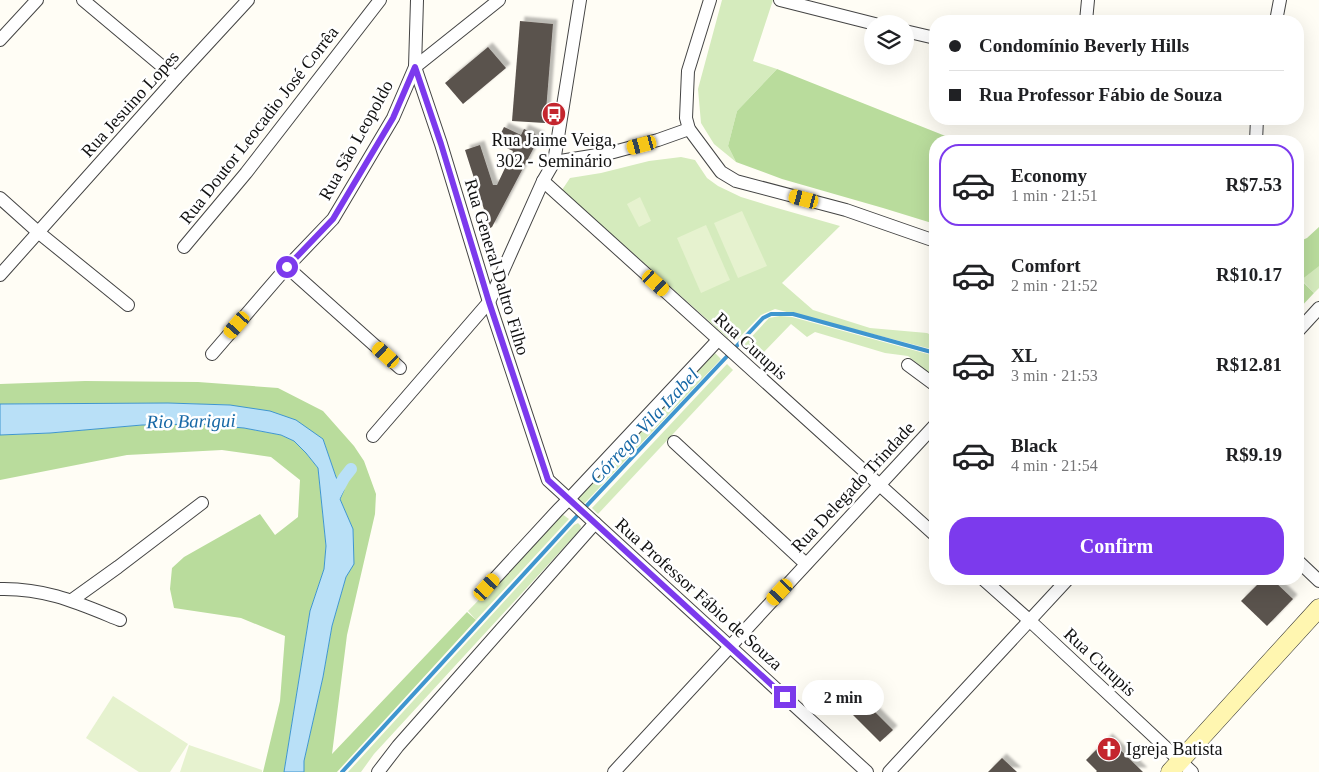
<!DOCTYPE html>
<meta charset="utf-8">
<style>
body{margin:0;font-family:"Times New Roman",serif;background:#f2f2f2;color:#202124;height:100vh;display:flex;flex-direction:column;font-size:19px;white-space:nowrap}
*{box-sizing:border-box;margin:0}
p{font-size:16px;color:#757577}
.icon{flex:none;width:28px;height:28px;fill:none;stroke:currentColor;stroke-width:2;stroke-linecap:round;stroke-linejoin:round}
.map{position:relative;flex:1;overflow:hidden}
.panel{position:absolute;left:929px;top:135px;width:375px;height:450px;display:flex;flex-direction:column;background:#fff;border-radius:20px;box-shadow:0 5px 20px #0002}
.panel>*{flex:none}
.guide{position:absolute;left:929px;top:15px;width:375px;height:110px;border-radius:20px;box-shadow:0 5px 20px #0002;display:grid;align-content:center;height:110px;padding:0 20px;background:#fff}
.tools{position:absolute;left:864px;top:15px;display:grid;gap:10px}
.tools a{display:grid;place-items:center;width:50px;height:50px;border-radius:50%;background:#fff;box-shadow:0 5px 20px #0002;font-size:25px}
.end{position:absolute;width:22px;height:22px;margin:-11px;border:6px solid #7c3aed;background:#fff;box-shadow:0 0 0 2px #fff}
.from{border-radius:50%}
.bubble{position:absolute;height:35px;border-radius:18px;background:#fff;box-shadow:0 5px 20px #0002;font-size:16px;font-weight:700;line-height:35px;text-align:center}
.car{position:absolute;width:15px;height:30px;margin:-15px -8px;border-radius:6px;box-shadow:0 0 4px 1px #0007;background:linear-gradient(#f5c518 24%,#345 0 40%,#f5c518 0 76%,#345 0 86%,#f5c518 0)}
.guide b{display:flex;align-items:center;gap:18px;height:48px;font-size:19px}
.guide b+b{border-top:1px solid #e0e0e0}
.guide i{width:12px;height:12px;background:#202124}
ul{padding:9px 0 0;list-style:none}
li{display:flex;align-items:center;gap:15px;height:82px;margin:0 10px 8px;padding:0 10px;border:2px solid transparent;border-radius:20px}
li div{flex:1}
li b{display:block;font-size:19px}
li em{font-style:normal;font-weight:700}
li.active{border-color:#7c3aed}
li>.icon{width:45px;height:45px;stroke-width:1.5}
.button{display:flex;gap:10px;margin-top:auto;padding:10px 20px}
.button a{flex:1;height:58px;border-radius:20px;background:#7c3aed;color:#fff;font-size:20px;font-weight:700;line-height:58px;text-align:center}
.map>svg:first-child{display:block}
.green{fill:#d5ebbd}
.forest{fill:#b9dc9c}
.pitch{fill:#e6f2cf}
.water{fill:#b9e0f7;stroke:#3f96cf}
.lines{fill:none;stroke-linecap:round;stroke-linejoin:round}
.stream{stroke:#3f96cf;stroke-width:4}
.canal{stroke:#b9e0f7;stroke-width:12}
.building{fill:#5a524d;filter:url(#shadow)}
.minor-casing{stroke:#444;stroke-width:14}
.secondary-casing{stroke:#333;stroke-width:19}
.minor{stroke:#fff;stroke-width:12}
.secondary{stroke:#fff6b0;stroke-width:18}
.route{stroke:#7c3aed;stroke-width:6}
.labels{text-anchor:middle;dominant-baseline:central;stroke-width:5;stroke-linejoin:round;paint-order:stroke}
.street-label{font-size:18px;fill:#111;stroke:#fff}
.poi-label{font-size:18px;fill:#111;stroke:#fff}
.water-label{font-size:19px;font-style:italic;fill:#1768a6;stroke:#fff}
</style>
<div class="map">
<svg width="1319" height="772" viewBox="0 0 1319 772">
<defs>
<filter id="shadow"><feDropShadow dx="4.5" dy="-4.5" stdDeviation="1" flood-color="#0004"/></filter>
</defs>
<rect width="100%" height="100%" fill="#fffdf5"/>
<g class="green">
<path d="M722,0H773L753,61L777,69L737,111L728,146L736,162L714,144L701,123L698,89Z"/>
<path d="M681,157L695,160L707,178L718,186L741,197L777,208L840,226L782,283L813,310L870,328L927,333L935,337V350L775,309L761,315L737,340L731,334L728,338L562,190L570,178L601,173L649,161Z"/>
<path d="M1319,227V288L1314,293L1298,276Z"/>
<path d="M780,316L792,317L935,356V378L908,356L885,353L815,332L807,337L791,324L758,358L744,345L769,318Z"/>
<path d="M715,353L721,359L584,504L578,498Z"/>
<path d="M727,364L733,370L598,514L592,508Z"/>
<path d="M562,514L569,519L476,620L468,611Z"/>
<path d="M578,523L581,526L580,530L374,754L361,772H348L574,525Z"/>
</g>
<g class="forest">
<path d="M777,69L958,141H935V224L883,208L782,179L736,162L728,146L737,111Z"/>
<path d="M1319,227V266L1301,280L1314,293L1298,310V242L1307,238Z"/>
<path d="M85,381L198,382L278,388L323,411L354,446L364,461L376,494L375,514L347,635L332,754L467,612L476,620L337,772H304V761L323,677L332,626L346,577L354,563L353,529L340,499L344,490L336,477L323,439L230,405L168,403L0,404V384Z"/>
<path d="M199,424L244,428L281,435L294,441L306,453L318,468L326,546L324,569L310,611L284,772H263L280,701L285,636L241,618L174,608L170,589L172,568L184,557L260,514L275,535L298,517L300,480L271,457L222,450L127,455L0,480V435L50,433L142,425Z"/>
</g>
<g class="pitch">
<path d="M640,197L651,221L639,227L627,204Z"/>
<path d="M742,211L767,266L738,278L714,223Z"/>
<path d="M706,225L730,280L701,293L677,238Z"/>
<path d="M113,696L188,744L170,772H139L86,738Z"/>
<path d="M189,745L262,770V772H180Z"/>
</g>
<path class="water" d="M168,403L230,405L270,411L296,420L323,439L336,477L344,490L340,499L353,529L354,564L346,577L332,626L323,677L304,761V772H284L310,611L324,569L326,546L318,468L306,453L294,441L281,435L244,428L199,424L142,425L50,433L0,435V404Z"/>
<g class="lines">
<path class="stream" d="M342,772L578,515L763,318L771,314H793L935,353"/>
<path class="canal" d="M333,498L344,478L351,469"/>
</g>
<g class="building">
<path d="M520,21L553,24L545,123L512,121Z"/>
<path d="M488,47L506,68L463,104L445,83Z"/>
<path d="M504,127L521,135L524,129L540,136L492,227L490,228L465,150L480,145L493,185H497L513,151L496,143Z"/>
<path d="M1263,579H1272L1293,599L1267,626L1241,601Z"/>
<path d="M863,700L893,730L880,742L850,712Z"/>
<path d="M1108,738L1143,772H1096L1097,771L1086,760Z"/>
<path d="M1002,758L1017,772H988Z"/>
</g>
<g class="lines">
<g class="minor-casing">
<g id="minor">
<path d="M83,0L176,78"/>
<path d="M417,0L415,67L441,144L489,302L548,480L867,772"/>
<path d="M710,0L688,71L686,118L689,129L721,172L736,181L846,210L935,241"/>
<path d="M780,0L875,24"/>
<path d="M1086,21L1088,0"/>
<path d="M1276,21L1280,0"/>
<path d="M905,31L935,38"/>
<path d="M0,40L37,0"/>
<path d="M1256,141L1257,119"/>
<path d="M554,162L610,153L658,140L689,129"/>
<path d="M543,181L935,535"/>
<path d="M0,198L38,232L128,305"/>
<path d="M184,247L246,173L380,0"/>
<path d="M287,267L400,368"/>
<path d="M0,275L176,78L248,0"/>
<path d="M1298,331L1319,308"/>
<path d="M212,354L287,267L333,219L393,118L415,67L499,0"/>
<path d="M908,365L935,385"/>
<path d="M373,436L489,302L543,181L554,162L580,0"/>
<path d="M674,442L806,564"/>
<path d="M1298,561L1319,581"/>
<path d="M983,579L1029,620L1192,772"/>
<path d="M487,587L558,510L569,499L718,340"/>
<path d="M0,589C46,588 78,603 120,620"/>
<path d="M72,600L118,567L202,503"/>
<path d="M378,772L398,746L595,523"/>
<path d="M614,772L935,425"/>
<path d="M889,772L1068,579"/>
</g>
</g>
<g class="secondary-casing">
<path id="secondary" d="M1170,772L1319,608"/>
</g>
<use href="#minor" class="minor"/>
<use href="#secondary" class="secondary"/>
</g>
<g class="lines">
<path class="route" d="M287,267L333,219L393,118L415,67L441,144L489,302L548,480L785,697"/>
</g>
<defs>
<g id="bus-disc" transform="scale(1.25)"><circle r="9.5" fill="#c4262e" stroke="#fff"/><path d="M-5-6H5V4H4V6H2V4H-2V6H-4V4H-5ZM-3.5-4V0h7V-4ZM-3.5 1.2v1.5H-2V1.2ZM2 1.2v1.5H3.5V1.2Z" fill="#fff"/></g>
<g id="church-disc" transform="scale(1.25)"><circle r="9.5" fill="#c4262e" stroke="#fff"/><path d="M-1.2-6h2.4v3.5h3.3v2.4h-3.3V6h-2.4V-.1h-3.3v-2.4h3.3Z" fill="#fff"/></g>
</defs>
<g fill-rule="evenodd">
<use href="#bus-disc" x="554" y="114"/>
<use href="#church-disc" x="1109" y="749"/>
</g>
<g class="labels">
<g class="street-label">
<text transform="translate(130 104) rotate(-48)">Rua Jesuino Lopes</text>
<text transform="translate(259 125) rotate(-52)">Rua Doutor Leocadio José Corrêa</text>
<text transform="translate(356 140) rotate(-61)">Rua São Leopoldo</text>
<text transform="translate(497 267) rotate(73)">Rua General Daltro Filho</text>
<text transform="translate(751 346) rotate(42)">Rua Curupis</text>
<text transform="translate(853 487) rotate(-47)">Rua Delegado Trindade</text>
<text transform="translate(699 594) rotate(42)">Rua Professor Fábio de Souza</text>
<text transform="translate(1100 662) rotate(43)">Rua Curupis</text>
</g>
<g class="poi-label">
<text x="554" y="140">Rua Jaime Veiga,<tspan x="554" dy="21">302 - Seminário</tspan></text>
<text x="1126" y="749" text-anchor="start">Igreja Batista</text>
</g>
<g class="water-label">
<text transform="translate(191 421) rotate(-1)">Rio Barigui</text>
<text transform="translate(644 426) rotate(-47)">Córrego Vila Izabel</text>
</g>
</g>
</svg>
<div class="tools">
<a><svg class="icon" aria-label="layers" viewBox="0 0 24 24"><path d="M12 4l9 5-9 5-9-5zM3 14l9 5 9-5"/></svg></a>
</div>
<i class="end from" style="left:287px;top:267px"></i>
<i class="end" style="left:785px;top:697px"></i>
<div class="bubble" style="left:802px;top:680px;width:82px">2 min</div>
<i class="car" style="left:642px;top:145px;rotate:255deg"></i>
<i class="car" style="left:804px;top:199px;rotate:285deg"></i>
<i class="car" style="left:656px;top:283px;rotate:132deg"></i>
<i class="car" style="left:237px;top:325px;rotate:221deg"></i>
<i class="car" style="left:386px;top:355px;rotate:312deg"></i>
<i class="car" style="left:487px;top:587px;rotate:42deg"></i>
<i class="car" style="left:780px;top:592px;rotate:223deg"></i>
<div class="guide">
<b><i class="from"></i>Condomínio Beverly Hills</b>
<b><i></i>Rua Professor Fábio de Souza</b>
</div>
<section class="panel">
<ul>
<li class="active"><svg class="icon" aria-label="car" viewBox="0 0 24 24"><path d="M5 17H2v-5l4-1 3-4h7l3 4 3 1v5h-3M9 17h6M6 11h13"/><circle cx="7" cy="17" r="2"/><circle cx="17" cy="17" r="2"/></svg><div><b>Economy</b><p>1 min · 21:51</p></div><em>R$7.53</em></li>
<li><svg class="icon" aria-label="car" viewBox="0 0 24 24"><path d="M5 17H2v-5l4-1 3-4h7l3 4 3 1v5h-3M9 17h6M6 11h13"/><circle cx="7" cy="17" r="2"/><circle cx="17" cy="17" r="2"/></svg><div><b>Comfort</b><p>2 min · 21:52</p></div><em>R$10.17</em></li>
<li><svg class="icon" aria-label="car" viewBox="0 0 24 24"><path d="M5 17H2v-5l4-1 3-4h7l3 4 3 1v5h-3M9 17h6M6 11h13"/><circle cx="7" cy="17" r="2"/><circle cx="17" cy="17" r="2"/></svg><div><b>XL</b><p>3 min · 21:53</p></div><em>R$12.81</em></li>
<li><svg class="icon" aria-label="car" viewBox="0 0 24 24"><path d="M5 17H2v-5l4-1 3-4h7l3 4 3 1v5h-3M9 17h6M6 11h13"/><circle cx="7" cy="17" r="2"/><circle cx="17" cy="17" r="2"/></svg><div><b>Black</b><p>4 min · 21:54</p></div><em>R$9.19</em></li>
</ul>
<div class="button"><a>Confirm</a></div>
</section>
</div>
